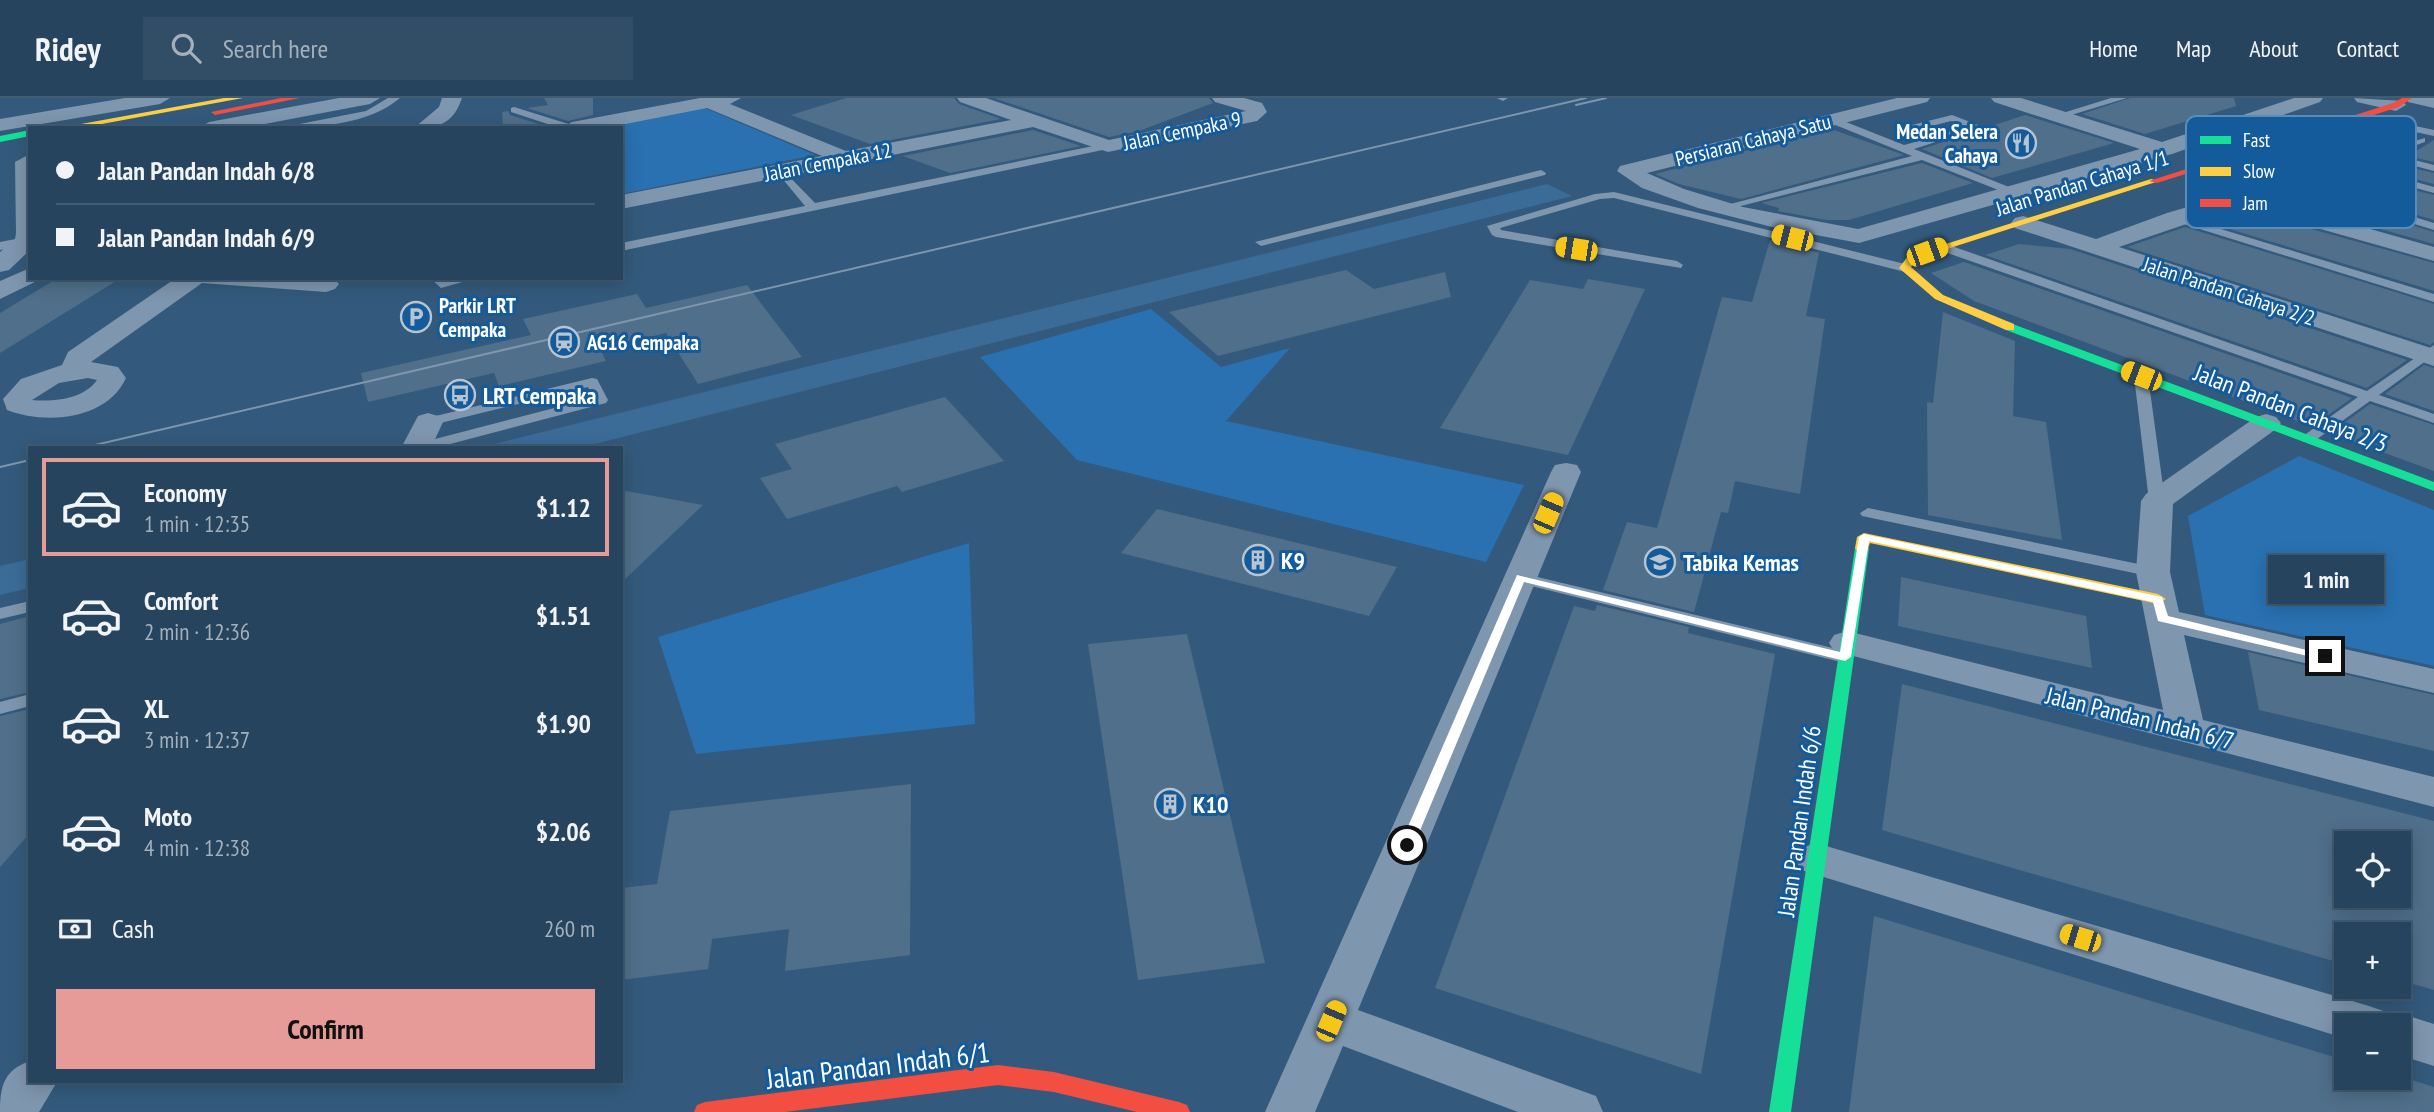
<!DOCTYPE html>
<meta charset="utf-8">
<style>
body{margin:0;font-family:"PT Sans Narrow",sans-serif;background:#324e66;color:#f1f3f6;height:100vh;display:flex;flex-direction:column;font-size:26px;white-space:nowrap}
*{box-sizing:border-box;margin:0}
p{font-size:23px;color:#a4b0bc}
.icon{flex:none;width:38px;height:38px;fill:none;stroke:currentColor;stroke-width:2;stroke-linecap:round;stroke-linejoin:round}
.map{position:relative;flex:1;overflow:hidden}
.side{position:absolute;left:28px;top:348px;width:595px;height:637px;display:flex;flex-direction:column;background:#26445d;border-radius:0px;box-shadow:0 4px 18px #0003,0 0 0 2px #425c72}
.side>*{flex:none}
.guide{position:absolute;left:28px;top:28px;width:595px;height:154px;border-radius:0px;box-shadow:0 4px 18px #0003,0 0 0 2px #425c72;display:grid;align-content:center;height:154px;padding:0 28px;background:#26445d}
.fabs{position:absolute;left:2334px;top:733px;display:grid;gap:14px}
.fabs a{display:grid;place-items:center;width:77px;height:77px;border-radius:0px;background:#26445d;box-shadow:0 4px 18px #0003,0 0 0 2px #425c72;font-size:35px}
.end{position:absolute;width:32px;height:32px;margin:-16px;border:9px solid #fff;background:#111;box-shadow:0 0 0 4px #111}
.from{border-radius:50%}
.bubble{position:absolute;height:49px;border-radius:0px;background:#26445d;box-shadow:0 4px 18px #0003,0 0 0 2px #425c72;font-size:23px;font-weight:800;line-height:49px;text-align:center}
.car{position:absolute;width:21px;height:42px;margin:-21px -10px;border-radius:9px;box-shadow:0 0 5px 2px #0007;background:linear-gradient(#f5c518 24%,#345 0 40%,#f5c518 0 76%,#345 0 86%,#f5c518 0)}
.guide b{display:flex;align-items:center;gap:24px;height:66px;font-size:26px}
.guide b+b{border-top:2px solid #425c72}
.guide i{width:18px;height:18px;background:#f1f3f6}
ul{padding:12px 0 0;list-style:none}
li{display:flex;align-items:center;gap:21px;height:98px;margin:0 14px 10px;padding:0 14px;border:4px solid transparent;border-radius:0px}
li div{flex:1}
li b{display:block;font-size:26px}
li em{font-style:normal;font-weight:800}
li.current{border-color:#e69b98}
li>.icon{width:63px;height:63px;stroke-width:1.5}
.pay{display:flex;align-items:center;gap:18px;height:77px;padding:0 28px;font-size:26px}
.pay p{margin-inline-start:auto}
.cta{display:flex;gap:14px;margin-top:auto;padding:14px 28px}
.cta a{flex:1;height:80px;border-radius:0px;background:#e69b98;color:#111;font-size:28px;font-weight:800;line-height:80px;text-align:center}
header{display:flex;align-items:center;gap:42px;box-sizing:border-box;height:98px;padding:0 35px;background:#26445d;border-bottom:2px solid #425c72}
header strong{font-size:33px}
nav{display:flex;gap:38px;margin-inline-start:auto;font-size:24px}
.search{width:490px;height:63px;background:#324e66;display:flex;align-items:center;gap:18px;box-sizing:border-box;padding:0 24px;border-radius:0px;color:#a4b0bc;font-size:26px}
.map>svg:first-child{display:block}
.green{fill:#2971b1}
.water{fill:#3b6c98}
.building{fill:#506f8a;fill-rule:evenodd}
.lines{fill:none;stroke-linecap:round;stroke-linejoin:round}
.lane{fill:#7e96ae;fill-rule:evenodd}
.street{fill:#7e96ae;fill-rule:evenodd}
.fast{fill:#16e098;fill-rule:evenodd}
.slow{fill:#ffcf43;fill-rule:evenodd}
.jam{fill:#f24e42;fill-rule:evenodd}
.tram{stroke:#7e96ac;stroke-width:2}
.route{fill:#fff}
.labels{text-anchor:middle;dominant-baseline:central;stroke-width:6;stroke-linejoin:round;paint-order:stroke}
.far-street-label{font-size:21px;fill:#fff;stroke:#145b9b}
.far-poi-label{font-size:21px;font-weight:bold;fill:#fff;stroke:#145b9b;text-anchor:start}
.poi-label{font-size:24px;font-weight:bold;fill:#fff;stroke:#145b9b;text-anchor:start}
.street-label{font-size:24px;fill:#fff;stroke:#145b9b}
.near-street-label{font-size:28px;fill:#fff;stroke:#145b9b}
.key{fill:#145b9b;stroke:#5a8cb9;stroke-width:2}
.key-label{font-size:19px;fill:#fff}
</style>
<header>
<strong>Ridey</strong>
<div class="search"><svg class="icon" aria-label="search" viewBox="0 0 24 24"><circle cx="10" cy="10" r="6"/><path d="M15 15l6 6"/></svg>Search here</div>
<nav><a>Home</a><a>Map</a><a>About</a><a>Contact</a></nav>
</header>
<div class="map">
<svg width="2434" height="1014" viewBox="0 0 2434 1014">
<rect width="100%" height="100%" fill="#335a7c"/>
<g class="green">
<path d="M703,9L815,57L621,96V30H587Z"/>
<path d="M1151,211L1221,269L1290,250L1226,323L1524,387L1486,464L1077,362L980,259Z"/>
<path d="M2299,358L2434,412V568L2205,517L2188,418Z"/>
<path d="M969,445L975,626L696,656L658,539Z"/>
</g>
<g class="water">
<path d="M1547,86L1572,98L579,350H478Z"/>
<path d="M30,461V490L0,497V468Z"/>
</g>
<g class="building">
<path d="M544,0H593V17L568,23L527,10L548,7Z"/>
<path d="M846,0H954L959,6L1001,21L870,46L791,17Z"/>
<path d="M994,0H1209L1213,5L1139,33L1109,39Z"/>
<path d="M2130,0H2234L2236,8L2145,36L2082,16Z"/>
<path d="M508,13L510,17L551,30H503L502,14Z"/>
<path d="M2025,17L2114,45L1992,80L1922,51Z"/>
<path d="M1831,31L1904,57L1741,101L1679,86L1655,76Z"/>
<path d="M1033,32L1081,48L950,75L903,58Z"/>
<path d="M2434,42V64L2408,58Z"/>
<path d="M1922,65L1973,85L1849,122H1826L1778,113L1779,110L1761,105Z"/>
<path d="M2395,66L2434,75V86L2384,73Z"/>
<path d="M2342,75L2434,97V122L2314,86Z"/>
<path d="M2298,93L2434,134V146L2281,103Z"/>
<path d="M2231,113L2253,115L2434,165V193L2203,123Z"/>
<path d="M2185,129L2434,206V244L2430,247L2127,149Z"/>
<path d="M1770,142L1819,155L1806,218L1825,221L1800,396L1735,383L1728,415L1721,414L1694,514L1603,492L1627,424L1657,430L1722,199L1752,204Z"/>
<path d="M2019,146L2070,151L2407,262L2367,290L1985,157Z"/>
<path d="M1964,164L2352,300L2313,328L2300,324L1974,203L1931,175Z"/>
<path d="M1346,172L1374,191L1445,174L1451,199L1218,258L1169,214Z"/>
<path d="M58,180H121L0,255V215Z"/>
<path d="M1588,181L1645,191L1568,357L1440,330L1530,182L1583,191Z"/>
<path d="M747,187L802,259L698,286L666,235L600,251L606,263L499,288L494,275L368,304L361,275L531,237L523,221L637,196L646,210Z"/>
<path d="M1943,214L2015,243L2013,318L2046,324L2062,442L1928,417L1927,304L1933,305Z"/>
<path d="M2424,267L2434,270V313L2385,296Z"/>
<path d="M945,299L1004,363L902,394L897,388L787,421L760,380L792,371L775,346Z"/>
<path d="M2370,306L2434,327V373L2330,335Z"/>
<path d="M621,392L703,407L621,485Z"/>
<path d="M1157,411L1397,469L1369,518L1121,455Z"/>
<path d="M1901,479L2086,518L2092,570L1898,528Z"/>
<path d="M1597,507L1689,529L1688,535L1775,556L1701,976L1435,890L1574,508L1595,513Z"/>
<path d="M30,518V594L0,601V526Z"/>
<path d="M1187,536L1265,865L1138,882L1088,546Z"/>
<path d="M2248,554L2434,597V653L2259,612Z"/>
<path d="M1902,586L2434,723V892L2399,882V836H2347V867L1882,732ZM2347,746H2399V798H2347Z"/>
<path d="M30,611V735L0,769V618Z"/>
<path d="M911,686L910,857L785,873L789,831L712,841L708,871L621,882V790L657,786L670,713Z"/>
<path d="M1874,818L2347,963V980L2399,978L2434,989V1014H1849Z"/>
</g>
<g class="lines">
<g class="lane">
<path d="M388,0H400C370,26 317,30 279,30L366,13Z"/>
<path d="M1497,0H1508L1503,3Z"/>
<path d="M2111,0H2127L2058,21L2053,18Z"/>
<path d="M514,9L575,28L576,30H560L511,14V10Z"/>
<path d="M2359,16L2434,32V38L2355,21L2354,19Z"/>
<path d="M1952,17L1978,27L1976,31L1914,51L2019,93V97H2011L1922,62L1725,112L1719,109L1912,58L1828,24V20H1836L1904,47L1919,43L1904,33V29ZM1951,23L1965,28L1929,40L1916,32Z"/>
<path d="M2290,38L2366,57L2425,40V44L2391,56L2434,67V73L2381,59L2357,68L2434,89V95L2346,71L2306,86L2434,125V132L2297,90V81L2355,61L2290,42Z"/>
<path d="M1108,45L1112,46V50L621,153V145L805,108L776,73L781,70L815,105Z"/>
<path d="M1541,72L1546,75L1545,77L1261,148L1255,144Z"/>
<path d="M1614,94L1909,167L1911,170L1905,174L1614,100L1600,101L1500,130L1501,132L1677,163L1683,167L1681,170L1496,139L1492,137L1487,128L1595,96Z"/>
<path d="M2175,117L2434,196V204L2171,122L2169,120Z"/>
<path d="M26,139L30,140V146L0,152V144Z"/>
<path d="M1943,145L2367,293L2434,247V257L2379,297L2434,316V325L2370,303L2313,344H2303V338L2358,299L1939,152L1937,149Z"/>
<path d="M430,180H477L441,190Z"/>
<path d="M2141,274L2148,278L2165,403L2157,408L2149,403L2134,278Z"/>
<path d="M592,280L597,281L608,302L606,305L435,350H409L412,347L593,300L588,289L428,328L423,327V321Z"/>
<path d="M1868,410L2153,469L2161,474L2153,479L1862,418L1860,415Z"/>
<path d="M1521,475L1845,553L1854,559L1845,565L1515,484L1512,480Z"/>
<path d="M30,503V514L0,521V510Z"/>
<path d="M30,596V608L0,616V604Z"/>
</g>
<g class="street">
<path d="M125,0H170L160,6L0,33V21Z"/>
<path d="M339,0H380L370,6L243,30H199L209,24Z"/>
<path d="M442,0H462C453,26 439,30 414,30L439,9Z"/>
<path d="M700,0H741L730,6L846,53L1011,22L960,4L957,0H986L1109,42L1246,13L1215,4L1212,0H1244L1262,5L1267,14L1257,23L1108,54L1033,29L621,111V97L822,58L707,10L605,30H562L572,24Z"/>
<path d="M1897,0H1930L1927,4L1647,75L1684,91L1743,109L1858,131L2140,51L1994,4L1991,0H2021L2162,44L2294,0H2323L2320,4L2172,56L1859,145L1772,129L1698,110L1642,90L1617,73L1620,68Z"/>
<path d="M2354,0L2403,3L2406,7L2396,13L2357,4Z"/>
<path d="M2405,0H2434V10L2408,4Z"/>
<path d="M26,58L30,59V152L9,172L0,174V154L15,141L16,135L15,64Z"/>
<path d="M2239,94L2434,149V163L2239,108L2119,149L2434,251V268L2015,130L2011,125L2015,120L2023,118L2096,141L2167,115Z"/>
<path d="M30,170V180L39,182L0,201V183Z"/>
<path d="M176,180H333L339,186L335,191L326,194L202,185L91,264L118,269L126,280C107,322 45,327 7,312L3,301L21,281L62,267L68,254ZM88,280L97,282C84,301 54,304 32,302L59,285Z"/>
<path d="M428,315L438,318L443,324L431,350H401L418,318Z"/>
<path d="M2266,316L2276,319L2281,325L2276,331L2173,406L2170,474L2179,514L2434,571V595L2184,537L2203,622L2434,679V709L1834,553L1829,545L1834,537L1847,533L2163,612L2136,474L2141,403L2146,396L2256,319Z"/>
<path d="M1566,365L1577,367L1581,374L1358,912L1596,998L1603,1014H1518L1343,948L1315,1014H1265L1551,374L1555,367Z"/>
<path d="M1816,745L2369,908L2386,914L2389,919L2399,915L2434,926V968L2399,957V928H2347V941L1801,772L1795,761L1801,750Z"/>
<path d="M30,963V984H57L39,1014H0C0,988 4,972 30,963Z"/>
</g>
<g class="fast">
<path d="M30,32V38L0,44V38Z"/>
<path d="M2010,225L2434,384V393L2006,232L2004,229Z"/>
<path d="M1862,446L1869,450L1791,1014H1769L1855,450Z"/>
</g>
<g class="slow">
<path d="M224,0H243L80,30H59Z"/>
<path d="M2151,81L2159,83L1947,151L1916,162L1911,169L1943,197L2014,226V232H2006L1935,201L1899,170L1908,158Z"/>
<path d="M1864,435L2158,496L2166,501L2158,506L1870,445L1867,453H1857L1855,450L1857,439Z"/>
</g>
<g class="jam">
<path d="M281,0H300L215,17L211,14Z"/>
<path d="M2402,0H2412L2399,9L2157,85L2149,83L2393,5Z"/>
<path d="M998,967L1054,974L1179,1004L1187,1007L1190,1014H1137L1054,994L998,987L785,1014H694L697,1007L705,1004Z"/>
</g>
<g class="tram">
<path d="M1576,7L1606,0"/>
<path d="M82,350L1586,0"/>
<path d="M0,369L30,362"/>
</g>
</g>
<path class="route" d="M1864,436L2162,499L2168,518L2331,558L2325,562L2158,523L2153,504L1869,443L1851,559L1845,563L1524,484L1414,747L1407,752L1402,750L1400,747L1517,477L1840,554L1859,439Z"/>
<defs>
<g id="restaurant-ring" transform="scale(1.575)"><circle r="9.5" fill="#145b9b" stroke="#b8c5d1" stroke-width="1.5"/><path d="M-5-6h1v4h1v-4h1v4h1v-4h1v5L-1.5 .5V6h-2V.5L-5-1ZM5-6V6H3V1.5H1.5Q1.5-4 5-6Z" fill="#b8c5d1"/></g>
<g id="parking-ring" transform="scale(1.575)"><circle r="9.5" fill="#145b9b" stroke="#b8c5d1" stroke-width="1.5"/><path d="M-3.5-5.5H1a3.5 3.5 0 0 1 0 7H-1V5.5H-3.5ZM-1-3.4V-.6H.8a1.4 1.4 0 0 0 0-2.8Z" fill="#b8c5d1"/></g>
<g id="station-ring" transform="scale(1.575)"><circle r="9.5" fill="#145b9b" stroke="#b8c5d1" stroke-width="1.5"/><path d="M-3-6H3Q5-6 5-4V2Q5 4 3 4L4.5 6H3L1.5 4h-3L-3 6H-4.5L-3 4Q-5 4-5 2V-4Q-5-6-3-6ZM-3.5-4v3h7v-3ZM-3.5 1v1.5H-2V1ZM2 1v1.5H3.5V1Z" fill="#b8c5d1"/></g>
<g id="bus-ring" transform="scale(1.575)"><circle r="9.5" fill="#145b9b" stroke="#b8c5d1" stroke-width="1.5"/><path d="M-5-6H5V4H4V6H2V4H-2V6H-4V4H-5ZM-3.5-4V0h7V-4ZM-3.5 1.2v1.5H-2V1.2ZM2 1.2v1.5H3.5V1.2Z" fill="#b8c5d1"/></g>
<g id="building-ring" transform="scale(1.575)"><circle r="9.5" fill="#145b9b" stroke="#b8c5d1" stroke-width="1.5"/><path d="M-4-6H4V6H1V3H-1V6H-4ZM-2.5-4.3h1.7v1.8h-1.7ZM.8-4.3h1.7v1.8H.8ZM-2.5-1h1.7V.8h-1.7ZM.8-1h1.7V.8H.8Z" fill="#b8c5d1"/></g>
<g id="school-ring" transform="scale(1.575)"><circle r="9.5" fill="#145b9b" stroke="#b8c5d1" stroke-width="1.5"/><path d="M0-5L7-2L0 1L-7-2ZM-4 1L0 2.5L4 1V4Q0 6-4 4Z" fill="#b8c5d1"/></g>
</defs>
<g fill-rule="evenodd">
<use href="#restaurant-ring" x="2021" y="45"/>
<use href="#parking-ring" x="416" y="219"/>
<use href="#station-ring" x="564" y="244"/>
<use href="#bus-ring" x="460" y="297"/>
<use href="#building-ring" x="1258" y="462"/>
<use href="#school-ring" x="1660" y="464"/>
<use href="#building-ring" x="1170" y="706"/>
</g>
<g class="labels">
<g class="far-street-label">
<text transform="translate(1182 33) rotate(-12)">Jalan Cempaka 9</text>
<text transform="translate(1753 42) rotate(-14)">Persiaran Cahaya Satu</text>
<text transform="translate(828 64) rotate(-11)">Jalan Cempaka 12</text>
<text transform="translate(2082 85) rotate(-17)">Jalan Pandan Cahaya 1/1</text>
<text transform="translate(2229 193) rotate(18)">Jalan Pandan Cahaya 2/2</text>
</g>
<g class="far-poi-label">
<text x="1998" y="33" text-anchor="end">Medan Selera<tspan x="1998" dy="24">Cahaya</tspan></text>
<text x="439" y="207">Parkir LRT<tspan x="439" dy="24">Cempaka</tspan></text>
<text x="587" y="244">AG16 Cempaka</text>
</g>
<g class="poi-label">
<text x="483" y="297">LRT Cempaka</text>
<text x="1281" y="462">K9</text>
<text x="1683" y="464">Tabika Kemas</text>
<text x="1193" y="706">K10</text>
</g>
<g class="street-label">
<text transform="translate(2291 310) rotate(21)">Jalan Pandan Cahaya 2/3</text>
<text transform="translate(2140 620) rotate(14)">Jalan Pandan Indah 6/7</text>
<text transform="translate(1799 723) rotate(-82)">Jalan Pandan Indah 6/6</text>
</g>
<g class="near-street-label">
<text transform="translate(878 967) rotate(-7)">Jalan Pandan Indah 6/1</text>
</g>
</g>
<rect x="2186" y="18" width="230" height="112" rx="10" class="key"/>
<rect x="2200" y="38" width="31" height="8" fill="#16e098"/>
<rect x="2200" y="69" width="31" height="9" fill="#ffcf43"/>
<rect x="2200" y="101" width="31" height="8" fill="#f24e42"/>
<g class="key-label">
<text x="2243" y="49">Fast</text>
<text x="2243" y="80">Slow</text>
<text x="2243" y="112">Jam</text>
</g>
</svg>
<div class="fabs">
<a><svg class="icon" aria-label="locate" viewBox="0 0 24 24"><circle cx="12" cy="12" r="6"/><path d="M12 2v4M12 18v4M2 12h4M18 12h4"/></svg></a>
<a>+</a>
<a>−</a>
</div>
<i class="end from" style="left:1407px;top:747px"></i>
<i class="end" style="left:2325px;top:558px"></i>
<div class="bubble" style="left:2268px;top:457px;width:116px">1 min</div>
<i class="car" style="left:1792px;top:140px;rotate:284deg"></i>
<i class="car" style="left:1576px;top:151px;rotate:279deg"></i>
<i class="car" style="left:1927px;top:154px;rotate:70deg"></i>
<i class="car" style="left:2141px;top:278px;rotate:291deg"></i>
<i class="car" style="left:1548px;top:415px;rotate:23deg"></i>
<i class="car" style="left:2080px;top:840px;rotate:287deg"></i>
<i class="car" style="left:1331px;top:923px;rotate:23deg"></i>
<div class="guide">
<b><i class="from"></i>Jalan Pandan Indah 6/8</b>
<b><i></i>Jalan Pandan Indah 6/9</b>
</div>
<section class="side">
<ul>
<li class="current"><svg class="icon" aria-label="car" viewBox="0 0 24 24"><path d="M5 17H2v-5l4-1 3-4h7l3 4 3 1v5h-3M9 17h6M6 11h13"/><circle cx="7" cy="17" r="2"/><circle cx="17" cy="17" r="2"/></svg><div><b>Economy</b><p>1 min · 12:35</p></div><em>$1.12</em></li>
<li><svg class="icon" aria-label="car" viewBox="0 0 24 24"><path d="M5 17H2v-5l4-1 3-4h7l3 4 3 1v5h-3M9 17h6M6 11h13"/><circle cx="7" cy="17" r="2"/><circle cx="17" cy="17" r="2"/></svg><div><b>Comfort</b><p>2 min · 12:36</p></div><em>$1.51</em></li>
<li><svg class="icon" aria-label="car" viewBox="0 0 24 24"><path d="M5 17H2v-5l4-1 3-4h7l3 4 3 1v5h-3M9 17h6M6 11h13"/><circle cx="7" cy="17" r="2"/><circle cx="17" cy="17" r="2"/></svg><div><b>XL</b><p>3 min · 12:37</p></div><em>$1.90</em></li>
<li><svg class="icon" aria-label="car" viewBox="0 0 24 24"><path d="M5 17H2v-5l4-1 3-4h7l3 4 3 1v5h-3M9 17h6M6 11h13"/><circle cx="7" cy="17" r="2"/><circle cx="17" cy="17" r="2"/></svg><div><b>Moto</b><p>4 min · 12:38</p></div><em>$2.06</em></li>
</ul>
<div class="pay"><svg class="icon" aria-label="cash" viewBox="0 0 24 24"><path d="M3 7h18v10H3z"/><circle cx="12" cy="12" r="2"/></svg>Cash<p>260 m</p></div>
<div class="cta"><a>Confirm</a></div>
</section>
</div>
